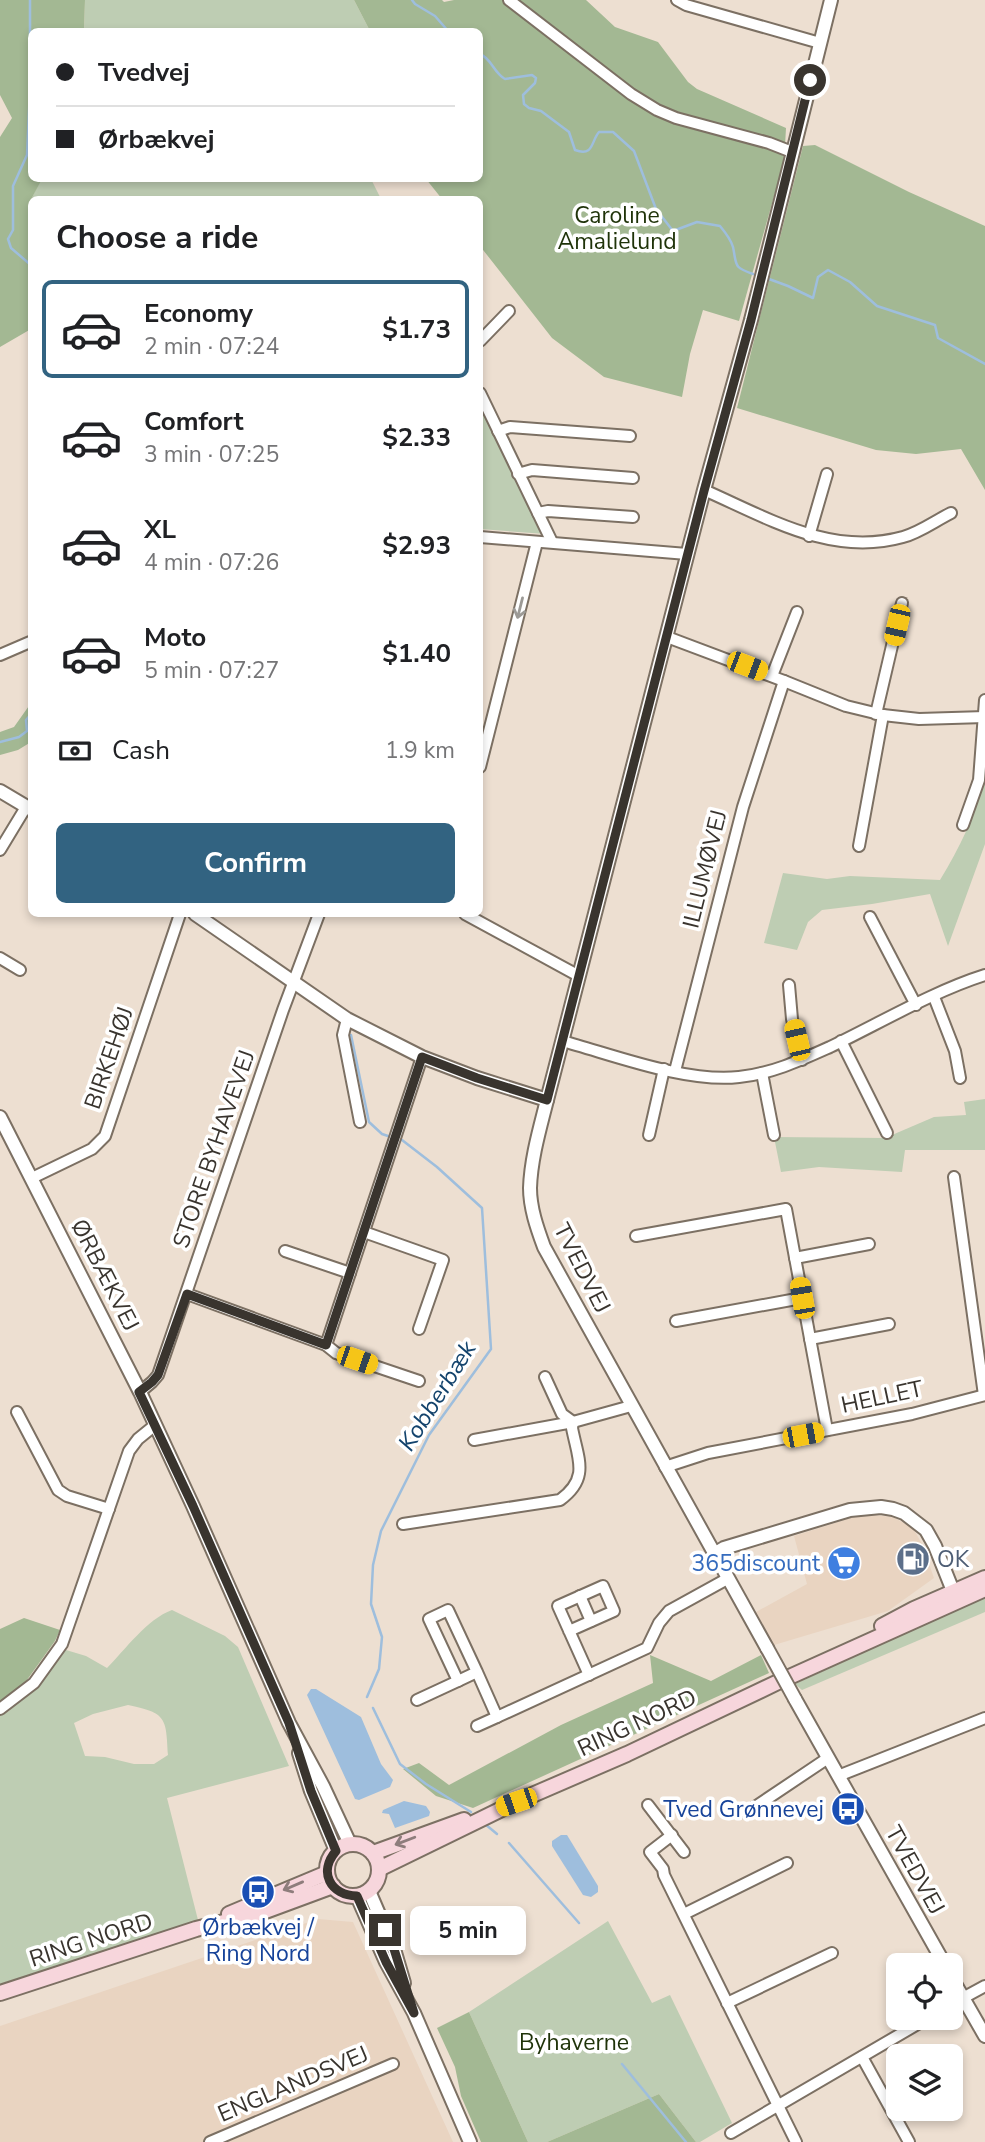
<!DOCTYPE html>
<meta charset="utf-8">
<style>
body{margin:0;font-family:"Nunito Sans",sans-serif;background:#f6f6f6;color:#202124;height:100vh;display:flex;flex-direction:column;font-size:26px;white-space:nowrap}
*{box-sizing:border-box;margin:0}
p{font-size:23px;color:#757577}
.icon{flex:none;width:38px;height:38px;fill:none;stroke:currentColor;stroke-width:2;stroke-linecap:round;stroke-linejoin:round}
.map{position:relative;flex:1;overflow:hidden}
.sheet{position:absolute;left:28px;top:196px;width:455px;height:721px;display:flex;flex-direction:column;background:#fff;border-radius:10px;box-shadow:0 4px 10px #0003}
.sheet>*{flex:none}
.banner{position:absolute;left:28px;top:28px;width:455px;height:154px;border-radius:10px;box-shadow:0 4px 10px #0003;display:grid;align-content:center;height:154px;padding:0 28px;background:#fff}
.tools{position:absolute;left:886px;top:1953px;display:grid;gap:14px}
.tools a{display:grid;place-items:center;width:77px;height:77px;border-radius:10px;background:#fff;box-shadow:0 4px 10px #0003;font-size:35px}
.end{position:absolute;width:32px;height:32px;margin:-16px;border:9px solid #39342e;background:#fff;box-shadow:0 0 0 4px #fff}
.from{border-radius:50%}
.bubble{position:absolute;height:49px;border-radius:10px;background:#fff;box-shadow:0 4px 10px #0003;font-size:23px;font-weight:700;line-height:49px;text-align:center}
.car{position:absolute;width:21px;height:42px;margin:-21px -10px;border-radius:9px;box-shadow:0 0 5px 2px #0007;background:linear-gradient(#f5c518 24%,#345 0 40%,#f5c518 0 76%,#345 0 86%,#f5c518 0)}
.banner b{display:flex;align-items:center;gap:24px;height:66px;font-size:26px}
.banner b+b{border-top:2px solid #e0e0e0}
.banner i{width:18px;height:18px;background:#202124}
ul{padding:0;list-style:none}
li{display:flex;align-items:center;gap:21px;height:98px;margin:0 14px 10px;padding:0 14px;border:4px solid transparent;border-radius:10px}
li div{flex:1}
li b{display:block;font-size:26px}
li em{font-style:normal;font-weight:700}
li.current{border-color:#326381}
li>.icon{width:63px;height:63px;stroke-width:1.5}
h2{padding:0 28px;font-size:32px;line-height:84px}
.pay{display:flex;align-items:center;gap:18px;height:77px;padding:0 28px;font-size:26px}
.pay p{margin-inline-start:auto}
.button{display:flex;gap:14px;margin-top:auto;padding:14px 28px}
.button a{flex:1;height:80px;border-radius:10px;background:#326381;color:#fff;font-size:28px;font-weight:700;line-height:80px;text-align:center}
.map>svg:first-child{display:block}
.built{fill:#e9d4c1}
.green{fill:#becdb3;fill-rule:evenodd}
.forest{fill:#a3b893}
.water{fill:#9ebedd}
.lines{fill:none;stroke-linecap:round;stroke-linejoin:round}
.stream{stroke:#9ebedd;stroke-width:2.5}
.minor-casing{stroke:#7c7063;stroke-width:14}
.tertiary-casing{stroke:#7c7063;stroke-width:16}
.secondary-casing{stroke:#7c7063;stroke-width:18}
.minor{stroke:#fff;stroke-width:10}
.tertiary{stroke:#fff;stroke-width:12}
.secondary{stroke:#f7d6dc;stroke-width:14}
.tertiary-bridge-casing{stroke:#7c7063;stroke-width:16;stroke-linecap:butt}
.tertiary-bridge{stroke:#fff;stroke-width:12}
.oneway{stroke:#9c9a96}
.oneway2{stroke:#8e7d7c}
.route{stroke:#39342e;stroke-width:9}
.labels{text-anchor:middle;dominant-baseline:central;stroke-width:7;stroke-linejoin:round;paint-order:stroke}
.park-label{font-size:23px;fill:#1f3309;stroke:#fff}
.street-label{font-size:23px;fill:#39342e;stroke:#fff}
.service-label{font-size:23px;fill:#4e5e75;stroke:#fff;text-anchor:start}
.shop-label{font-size:23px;fill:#366cbe;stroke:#fff;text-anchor:end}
.transit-label{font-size:23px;fill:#164399;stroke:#fff;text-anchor:end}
.water-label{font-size:24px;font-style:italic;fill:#13436c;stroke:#fff}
</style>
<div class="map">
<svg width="985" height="2142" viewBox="0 0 985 2142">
<rect width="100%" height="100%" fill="#eddfd1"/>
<g class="built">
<path d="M863,1514L893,1517L913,1528L922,1544L934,1578L888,1611L774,1645L756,1612L807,1584L794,1536Z"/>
<path d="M318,1919L353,1922L453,2142H0V2026Z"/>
</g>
<g class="green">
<path d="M85,0H354L370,31L84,32Z"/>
<path d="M42,178L371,179L381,199L32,200L31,239L28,234V205Z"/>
<path d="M480,400L545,534L480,529Z"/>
<path d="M985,779V844L948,946L930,894L872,904L822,910L808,922L797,950L764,943L783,873L827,879L850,876L940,880C960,847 975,816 985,779Z"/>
<path d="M985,1099V1150H905L902,1172L819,1167L781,1172L774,1137L885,1138L934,1117L966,1115L964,1102Z"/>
<path d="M985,1597V1612L802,1690L795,1684Z"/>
<path d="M172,1610L225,1636L238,1647L289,1766L167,1798L198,1920L0,1984V1716L9,1711L66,1650L86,1656L107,1668C125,1650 147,1619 172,1610ZM128,1705C167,1713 166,1718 168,1755L154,1764H134L105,1757L85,1756L74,1723L93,1714Z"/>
<path d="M608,1921L652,2003L670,1995L732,2123L700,2142H696L659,2094L547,2142H528L469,2012Z"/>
</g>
<g class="forest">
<path d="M0,0H85L84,31L32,32V178L42,179L28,205V234L32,239L31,329L0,347V137L12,118L0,95Z"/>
<path d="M354,0H442L444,2L454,0H503L629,100L657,115L766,146L785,157L739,321L703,310L690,354L682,397L604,377L552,338L480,246V200L442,199L426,179L480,178V32L370,31Z"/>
<path d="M514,0H586L615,27L658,42L688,82L697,89L786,128L785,146L677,115L634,92Z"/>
<path d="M815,145L909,192L985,226V490L961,449L916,454L876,450L737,408L803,146Z"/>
<path d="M31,703V742L18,750L0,755V732L14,727Z"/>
<path d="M24,1618L60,1630L55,1641L19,1691L0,1703V1629Z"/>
<path d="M650,1655L711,1681L761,1655L769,1673L473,1808L436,1796L403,1769L419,1763L449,1785L561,1725L653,1683Z"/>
<path d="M469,2012L528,2142H481L461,2096L455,2067L437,2028Z"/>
<path d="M659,2094L696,2142H547Z"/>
</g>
<g class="water">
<path d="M311,1689H316L361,1717L381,1764L393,1780L390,1787L359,1800L355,1799L307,1695Z"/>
<path d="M404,1801L426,1806L430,1812L429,1816L395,1828L389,1814L382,1813L383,1810Z"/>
<path d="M561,1835H567L598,1886V1892L591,1897L583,1895L552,1846V1841Z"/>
</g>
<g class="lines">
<g class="stream">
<path d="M30,0V89L27,155L13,186V230L8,239L11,248L32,266"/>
<path d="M412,0L415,4L435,16L449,32"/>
<path d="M480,54C491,58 494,73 505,79L532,75L536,78L535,83L523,95L524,104L529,108L541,111L569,132L575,150C594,157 591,141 599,132H613L634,151L656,209L673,231L697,222L720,226C725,232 731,240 733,247C737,266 733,267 753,274"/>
<path d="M769,279L788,286L813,298L818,277L828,270L850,282L877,306L935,325L938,338L985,364"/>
<path d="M0,742L19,737L27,731L26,720L32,713"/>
<path d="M351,1035L369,1122L382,1134L388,1136"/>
<path d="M367,1697L379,1669L382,1637L371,1604L373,1565L381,1531L429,1435L491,1349L482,1208L437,1167L402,1140"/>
<path d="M373,1708L400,1764L426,1784L471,1812"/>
<path d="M485,1824L497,1834"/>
<path d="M509,1843L579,1923"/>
<path d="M622,2064L686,2142"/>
</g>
<g class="minor-casing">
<g id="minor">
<path d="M509,0L631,94L657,110L676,118L769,143L792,152"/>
<path d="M677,0L686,5L820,43"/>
<path d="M480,341L509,311"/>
<path d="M480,393L552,542"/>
<path d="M498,431L510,427L630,436"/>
<path d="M518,474L532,470L633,478"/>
<path d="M704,490C768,518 831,557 903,537C919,533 935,521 951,513"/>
<path d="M538,513L548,511L633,517"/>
<path d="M809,536L827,474"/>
<path d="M480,537L687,554"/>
<path d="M667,637L784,681L846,706L883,715L919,719L985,717"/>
<path d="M0,655L30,642"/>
<path d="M772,676L797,612"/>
<path d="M876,714L902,603"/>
<path d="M480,767L537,542"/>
<path d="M963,825L979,780L985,700"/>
<path d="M859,846L883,715"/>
<path d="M0,850L26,807"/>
<path d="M465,914L579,976"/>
<path d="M870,917L916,1005"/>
<path d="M0,958L20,970"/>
<path d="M789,985L792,1019L802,1060"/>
<path d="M934,997L955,1051L960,1078"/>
<path d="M347,1019L343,1035L360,1122"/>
<path d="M562,1041C614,1055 686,1083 739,1077C771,1074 801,1060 830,1047C878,1024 934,991 985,975"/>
<path d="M841,1041L887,1133"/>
<path d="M675,1071L743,807L784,681"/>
<path d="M762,1073L774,1135"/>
<path d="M649,1135L664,1069"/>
<path d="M954,1177L984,1395"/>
<path d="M32,1178L92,1149L105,1136L180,914"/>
<path d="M364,1232L443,1260L419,1329"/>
<path d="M636,1236L786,1209L827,1430"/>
<path d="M285,1251L350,1273"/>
<path d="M795,1258L869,1244"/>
<path d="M187,1294L326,1345L336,1353L419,1381"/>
<path d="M676,1321L802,1298"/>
<path d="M810,1339L889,1324"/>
<path d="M326,1345L422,1057"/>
<path d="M140,1392L152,1382L158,1375L283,1010L319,914"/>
<path d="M17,1412L58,1490L67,1496L109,1509"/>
<path d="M474,1440L573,1422L631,1406"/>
<path d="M665,1467L708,1453L912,1414L985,1395"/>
<path d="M403,1524L560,1500C590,1478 578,1459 572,1428L573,1422L562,1414L545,1377"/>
<path d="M580,1596L591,1621"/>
<path d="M569,1631L614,1611L603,1586L558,1606L589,1675"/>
<path d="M477,1672L448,1610L429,1619L458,1681L477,1672L497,1717L647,1648L659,1623L669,1611L727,1579"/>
<path d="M417,1700L458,1681"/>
<path d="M0,1709L34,1683L62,1644L129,1451L138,1439L154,1426"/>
<path d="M477,1726L497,1717"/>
<path d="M838,1776L985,1718"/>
<path d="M648,1805L684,1852"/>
<path d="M746,1813L828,1758"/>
<path d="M672,1835L650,1852L663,1869L664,1875L796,2142"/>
<path d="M684,1914L787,1863"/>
<path d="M727,2003L832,1953"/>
<path d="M950,2005L985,1986"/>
<path d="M862,2057L909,2142"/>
<path d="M731,2133L928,2018"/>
<path d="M210,2142L393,2064"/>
</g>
</g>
<g class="tertiary-casing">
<g id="tertiary">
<path d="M0,791L32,810"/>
<path d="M195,914L347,1019L422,1057L477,1078L547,1100"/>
<path d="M0,1117L140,1392L193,1506L289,1723L323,1786L350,1844"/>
<path d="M714,1554L724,1548L850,1510L881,1507L893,1509L904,1513L926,1530L935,1546L957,1601"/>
<path d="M767,1648L544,1247C537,1228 530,1208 530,1188C531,1158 540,1128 547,1100L704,490L751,320L831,0"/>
<path d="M795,1699L945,1965"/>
<path d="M299,1753L311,1791L336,1851"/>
<path d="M369,1891L394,1949L404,1983"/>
<path d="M357,1896L386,1962L414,2013L470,2142"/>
<path d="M950,1975L985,2036"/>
</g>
</g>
<g class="secondary-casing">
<g id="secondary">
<path d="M882,1626L914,1609L985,1578"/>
<circle cx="353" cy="1870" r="26"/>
<path d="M373,1853L464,1820"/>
<path d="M379,1869L516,1802L627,1754L776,1683L985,1589"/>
<path d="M229,1914L327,1873"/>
<path d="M0,1993L196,1929L260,1913L333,1886"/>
</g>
</g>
<use href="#minor" class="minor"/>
<use href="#tertiary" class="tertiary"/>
<use href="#secondary" class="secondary"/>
<g class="tertiary-bridge-casing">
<path id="tertiary-bridge" d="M767,1648L795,1699"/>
</g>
<use href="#tertiary-bridge" class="tertiary-bridge"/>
</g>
<defs><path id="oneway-shaft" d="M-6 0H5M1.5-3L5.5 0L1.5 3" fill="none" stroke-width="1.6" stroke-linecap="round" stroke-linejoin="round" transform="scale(1.75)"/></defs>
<use class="oneway" href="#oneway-shaft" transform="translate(520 608) rotate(104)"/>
<g class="oneway2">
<use href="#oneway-shaft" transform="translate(405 1841) rotate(159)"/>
<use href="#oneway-shaft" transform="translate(293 1886) rotate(157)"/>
</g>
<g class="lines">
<path class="route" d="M385,1930L394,1949L414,2013L386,1962L357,1896C330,1895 318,1872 336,1851L311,1791L289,1723L193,1506L139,1392L152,1382L158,1375L187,1294L326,1345L422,1057L477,1078L547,1100L704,491L751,320L810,80"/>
</g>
<defs>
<g id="fuel-disc" transform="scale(1.75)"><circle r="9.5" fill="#5c6f8a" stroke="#fff"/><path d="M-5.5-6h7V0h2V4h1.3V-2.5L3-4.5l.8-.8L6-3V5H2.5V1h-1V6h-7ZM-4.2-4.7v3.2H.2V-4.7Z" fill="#fff"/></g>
<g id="supermarket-disc" transform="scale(1.75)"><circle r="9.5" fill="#3f7fe0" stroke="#fff"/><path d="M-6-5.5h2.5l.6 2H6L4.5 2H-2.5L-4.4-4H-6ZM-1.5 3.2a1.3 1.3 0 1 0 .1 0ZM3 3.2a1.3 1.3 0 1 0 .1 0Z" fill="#fff"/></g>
<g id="bus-disc" transform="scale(1.75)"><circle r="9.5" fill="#1a4fb4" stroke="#fff"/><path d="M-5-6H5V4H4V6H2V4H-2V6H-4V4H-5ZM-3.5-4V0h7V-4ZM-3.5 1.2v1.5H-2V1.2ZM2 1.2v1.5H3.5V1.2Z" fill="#fff"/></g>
</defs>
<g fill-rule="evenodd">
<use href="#fuel-disc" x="913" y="1559"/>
<use href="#supermarket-disc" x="844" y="1563"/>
<use href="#bus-disc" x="848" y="1809"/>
<use href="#bus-disc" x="258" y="1892"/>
</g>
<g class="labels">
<g class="park-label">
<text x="617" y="215">Caroline<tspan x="617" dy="26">Amalielund</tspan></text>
<text x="574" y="2042">Byhaverne</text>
</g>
<g class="street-label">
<text transform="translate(705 869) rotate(-76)">ILLUMØVEJ</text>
<text transform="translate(109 1058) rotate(-71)">BIRKEHØJ</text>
<text transform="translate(214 1149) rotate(-71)">STORE BYHAVEVEJ</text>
<text transform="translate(582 1268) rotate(63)">TVEDVEJ</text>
<text transform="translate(105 1275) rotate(63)">ØRBÆKVEJ</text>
<text transform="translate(882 1397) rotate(-12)">HELLET</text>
<text transform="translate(637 1723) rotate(-25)">RING NORD</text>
<text transform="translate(915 1870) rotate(61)">TVEDVEJ</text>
<text transform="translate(91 1940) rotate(-18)">RING NORD</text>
<text transform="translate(293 2084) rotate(-23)">ENGLANDSVEJ</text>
</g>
<g class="service-label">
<text x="937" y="1559">OK</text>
</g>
<g class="shop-label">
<text x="820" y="1563">365discount</text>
</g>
<g class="transit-label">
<text x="824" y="1809">Tved Grønnevej</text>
<text x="258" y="1927" text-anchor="middle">Ørbækvej /<tspan x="258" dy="26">Ring Nord</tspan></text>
</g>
<g class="water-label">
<text transform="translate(437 1396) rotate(-58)">Kobberbæk</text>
</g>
</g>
</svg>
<div class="tools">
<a><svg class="icon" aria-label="locate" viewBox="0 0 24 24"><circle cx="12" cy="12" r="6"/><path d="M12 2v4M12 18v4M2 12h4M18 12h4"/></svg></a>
<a><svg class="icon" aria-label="layers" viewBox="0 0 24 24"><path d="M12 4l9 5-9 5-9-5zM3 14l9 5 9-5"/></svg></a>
</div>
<i class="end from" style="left:810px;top:80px"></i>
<i class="end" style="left:385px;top:1930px"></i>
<div class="bubble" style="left:410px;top:1906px;width:116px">5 min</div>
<i class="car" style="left:897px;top:625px;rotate:193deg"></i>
<i class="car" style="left:747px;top:666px;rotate:111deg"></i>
<i class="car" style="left:797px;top:1040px;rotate:347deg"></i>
<i class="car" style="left:802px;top:1298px;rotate:350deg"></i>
<i class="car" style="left:357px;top:1360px;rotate:109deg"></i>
<i class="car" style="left:803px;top:1435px;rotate:79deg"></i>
<i class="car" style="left:516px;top:1802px;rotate:251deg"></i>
<div class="banner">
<b><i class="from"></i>Tvedvej</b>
<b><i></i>Ørbækvej</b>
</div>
<section class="sheet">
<h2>Choose a ride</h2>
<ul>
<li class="current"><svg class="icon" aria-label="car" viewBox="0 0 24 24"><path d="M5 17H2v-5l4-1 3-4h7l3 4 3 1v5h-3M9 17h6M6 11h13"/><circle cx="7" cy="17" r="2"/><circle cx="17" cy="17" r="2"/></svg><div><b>Economy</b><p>2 min · 07:24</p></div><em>$1.73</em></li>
<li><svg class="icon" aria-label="car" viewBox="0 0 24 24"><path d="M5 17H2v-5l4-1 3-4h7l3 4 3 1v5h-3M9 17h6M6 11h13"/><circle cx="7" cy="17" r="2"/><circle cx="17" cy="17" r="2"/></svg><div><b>Comfort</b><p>3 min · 07:25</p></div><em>$2.33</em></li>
<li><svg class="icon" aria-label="car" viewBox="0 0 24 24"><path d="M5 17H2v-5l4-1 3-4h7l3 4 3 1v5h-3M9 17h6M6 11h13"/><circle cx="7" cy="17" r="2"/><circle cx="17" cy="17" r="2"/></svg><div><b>XL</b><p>4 min · 07:26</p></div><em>$2.93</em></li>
<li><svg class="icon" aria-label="car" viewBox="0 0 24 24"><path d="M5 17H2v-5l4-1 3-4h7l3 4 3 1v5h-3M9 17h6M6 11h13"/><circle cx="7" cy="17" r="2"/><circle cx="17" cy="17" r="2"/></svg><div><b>Moto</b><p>5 min · 07:27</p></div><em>$1.40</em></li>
</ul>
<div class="pay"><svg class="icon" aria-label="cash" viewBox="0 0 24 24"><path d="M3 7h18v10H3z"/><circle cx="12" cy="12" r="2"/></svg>Cash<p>1.9 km</p></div>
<div class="button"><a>Confirm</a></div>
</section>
</div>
